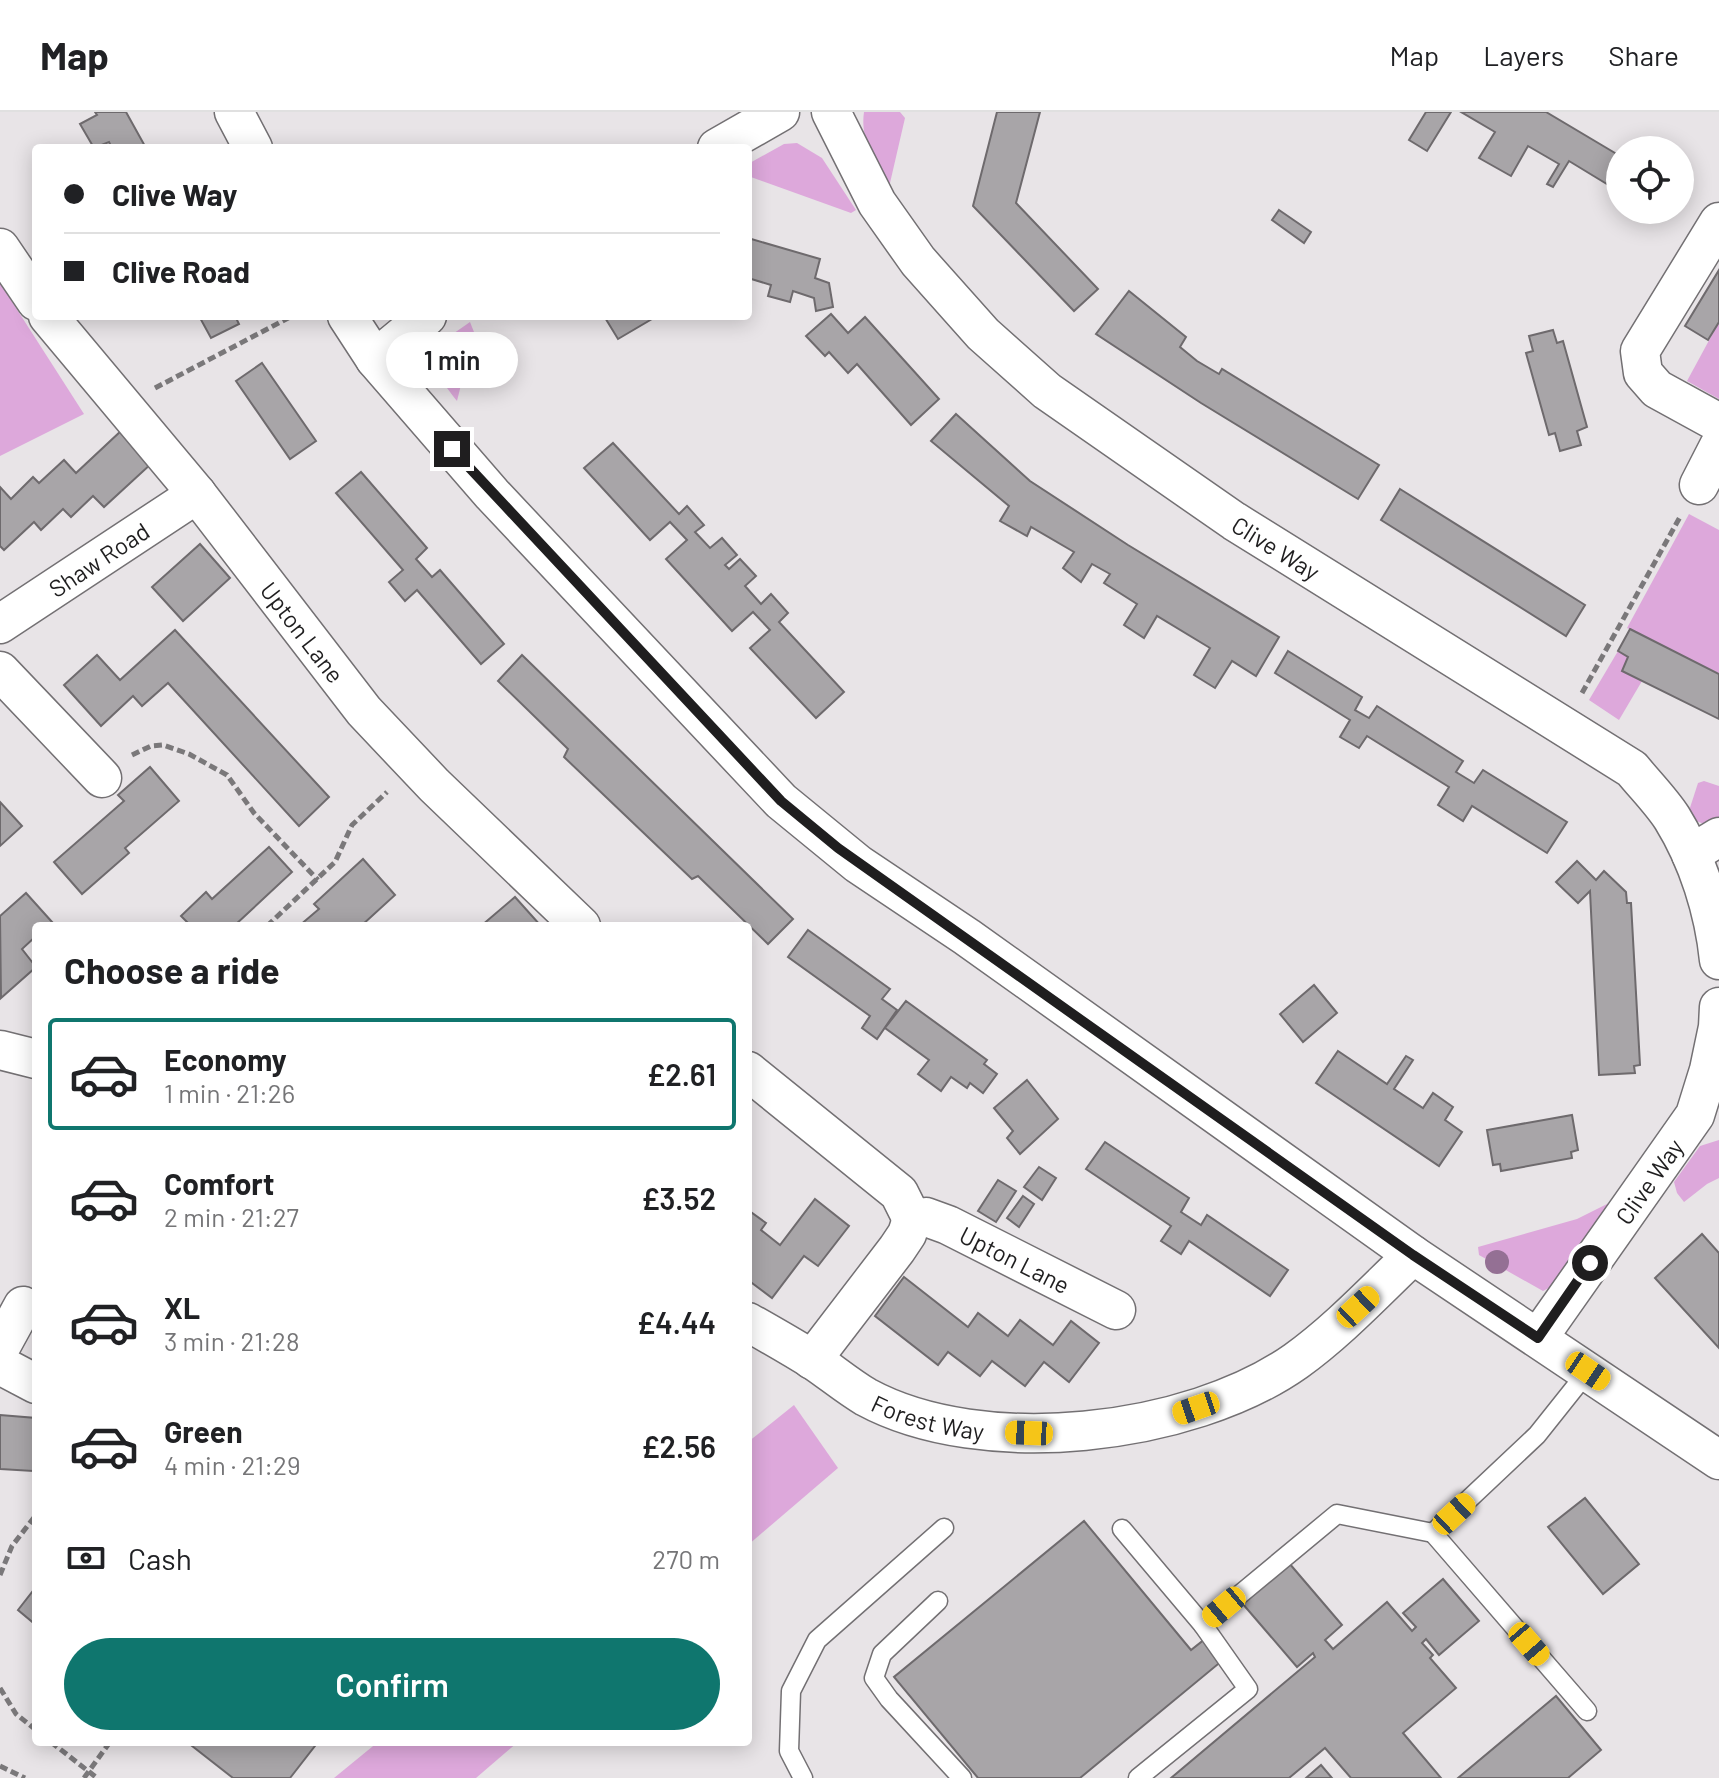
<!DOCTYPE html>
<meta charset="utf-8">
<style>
body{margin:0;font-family:Barlow,sans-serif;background:#f6f6f6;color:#202124;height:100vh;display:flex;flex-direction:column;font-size:30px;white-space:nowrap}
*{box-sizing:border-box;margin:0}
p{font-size:26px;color:#757577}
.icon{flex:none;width:44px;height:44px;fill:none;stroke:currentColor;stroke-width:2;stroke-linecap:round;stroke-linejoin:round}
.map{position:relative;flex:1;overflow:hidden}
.side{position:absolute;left:32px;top:810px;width:720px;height:824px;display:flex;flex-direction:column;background:#fff;border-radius:8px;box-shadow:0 4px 20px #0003}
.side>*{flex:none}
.banner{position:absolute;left:32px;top:32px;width:720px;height:176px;border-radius:8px;box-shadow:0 4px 20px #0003;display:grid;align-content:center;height:176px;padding:0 32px;background:#fff}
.controls{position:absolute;left:1606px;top:24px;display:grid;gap:16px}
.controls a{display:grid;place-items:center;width:88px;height:88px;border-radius:50%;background:#fff;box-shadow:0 4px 20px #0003;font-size:40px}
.end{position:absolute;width:36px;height:36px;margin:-18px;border:10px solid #1f1e1f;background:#fff;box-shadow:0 0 0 4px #fff}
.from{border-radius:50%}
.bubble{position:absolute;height:56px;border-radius:28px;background:#fff;box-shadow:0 4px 20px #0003;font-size:26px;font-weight:600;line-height:56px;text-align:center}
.car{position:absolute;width:24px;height:48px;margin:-24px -12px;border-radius:10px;box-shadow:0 0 6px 2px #0007;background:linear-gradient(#f5c518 24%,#345 0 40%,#f5c518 0 76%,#345 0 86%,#f5c518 0)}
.banner b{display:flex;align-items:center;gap:28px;height:76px;font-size:30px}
.banner b+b{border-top:2px solid #e0e0e0}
.banner i{width:20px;height:20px;background:#202124}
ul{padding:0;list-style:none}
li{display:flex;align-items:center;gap:24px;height:112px;margin:0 16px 12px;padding:0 16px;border:4px solid transparent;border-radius:8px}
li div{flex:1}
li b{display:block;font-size:30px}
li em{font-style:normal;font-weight:600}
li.active{border-color:#0f766e}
li>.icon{width:72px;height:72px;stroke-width:1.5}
h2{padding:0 32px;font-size:36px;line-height:96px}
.pay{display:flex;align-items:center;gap:20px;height:88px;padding:0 32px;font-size:30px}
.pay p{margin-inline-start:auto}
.cta{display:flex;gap:16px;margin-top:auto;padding:16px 32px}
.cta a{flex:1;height:92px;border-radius:48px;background:#0f766e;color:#fff;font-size:32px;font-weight:600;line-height:92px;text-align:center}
header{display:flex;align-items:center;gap:48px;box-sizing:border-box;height:112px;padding:0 40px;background:#fff;border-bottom:2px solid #e0e0e0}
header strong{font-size:38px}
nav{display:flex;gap:44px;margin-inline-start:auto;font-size:28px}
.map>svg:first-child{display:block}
.green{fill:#dda8db}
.building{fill:#a8a5a8;stroke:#6e6a6d;stroke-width:2}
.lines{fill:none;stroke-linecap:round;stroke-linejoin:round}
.lane-casing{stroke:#737073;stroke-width:21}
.street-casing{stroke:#737073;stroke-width:41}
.path{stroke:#7a787a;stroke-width:5;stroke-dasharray:8 4;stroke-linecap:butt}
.lane{stroke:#fff;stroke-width:18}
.street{stroke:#fff;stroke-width:38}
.tree{fill:#947094}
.route{stroke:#1f1e1f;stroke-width:10}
.labels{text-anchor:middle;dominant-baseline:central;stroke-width:6;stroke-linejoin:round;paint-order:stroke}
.street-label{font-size:24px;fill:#1f1e1f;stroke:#fff}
</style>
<header>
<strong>Map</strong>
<nav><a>Map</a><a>Layers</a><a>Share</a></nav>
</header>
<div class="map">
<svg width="1719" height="1666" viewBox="0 0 1719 1666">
<rect width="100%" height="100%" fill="#e8e4e7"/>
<g class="green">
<path d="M864,0H900L905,6L890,71L885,73C874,49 860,27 864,0Z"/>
<path d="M797,31L822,46L856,98L851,101L748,64V52L784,32Z"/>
<path d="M0,171L84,302L0,344Z"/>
<path d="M470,210L474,220L457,289C422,242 419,245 470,210Z"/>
<path d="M1719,210V287L1687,269Z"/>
<path d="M1689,402L1719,418V562L1627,516Z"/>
<path d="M1618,539L1628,545L1642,569L1619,608L1589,588Z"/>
<path d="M1704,669L1719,674V712L1706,713L1687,705L1698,671Z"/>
<path d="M1719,1028V1066L1707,1072L1684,1090L1677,1081L1674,1070L1700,1034Z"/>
<path d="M1611,1090L1566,1167L1543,1179L1479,1143L1478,1135L1577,1107Z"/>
<path d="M794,1293L838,1356L748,1433V1330Z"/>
<path d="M378,1630H518L476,1666H334Z"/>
</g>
<g class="building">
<path d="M95,0H126L146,36H112L109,30L94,36L80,12L97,3Z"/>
<path d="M997,0H1040L1016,91L1098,177L1074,199L973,94Z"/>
<path d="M1426,0H1451L1427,39L1409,28Z"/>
<path d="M1461,0H1546L1620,44V80L1569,49L1553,75L1547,72L1559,52L1528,34L1511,64L1479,46L1495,20Z"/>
<path d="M1279,98L1311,120L1304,131L1272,108Z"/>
<path d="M748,126L820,147L815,166L829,171L833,195L816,199L814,186L793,179L790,190L768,184L771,173L748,166Z"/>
<path d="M1719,158V210L1708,228L1685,214Z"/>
<path d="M1129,179L1186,225L1180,235L1197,249L1219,262L1222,257L1379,353L1358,387L1201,291L1096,222Z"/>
<path d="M831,202L848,221L865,205L939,287L911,313L857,252L848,261L829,240L825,244L806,224Z"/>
<path d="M199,204H235L239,212L211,226Z"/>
<path d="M604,204H657L618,227Z"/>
<path d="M1553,218L1557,231L1563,229L1587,315L1577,319L1581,333L1560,339L1555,321L1549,323L1526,241L1533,239L1529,224Z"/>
<path d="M262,251L316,329L290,347L236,269Z"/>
<path d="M956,302L1030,369L1128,433L1279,525L1256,564L1232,549L1215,576L1194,563L1210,536L1157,504L1144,526L1124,513L1137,492L1104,471L1110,462L1092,452L1081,470L1063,456L1074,440L1031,415L1027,424L1000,409L1009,394L931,329Z"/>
<path d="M122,318L152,351L104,395L93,384L71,405L63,397L41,418L34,410L4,438L0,434V375L11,387L33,365L39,371L64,348L76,361Z"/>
<path d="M613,331L679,402L687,394L704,413L695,420L710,436L722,426L737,443L725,453L729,457L740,447L756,464L745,474L761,492L771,482L788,501L779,510L844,580L816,606L750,536L770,518L753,500L732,519L666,447L687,428L670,410L650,428L584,356Z"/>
<path d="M361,360L427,436L416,447L432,465L440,458L504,532L481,552L417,478L405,489L389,470L403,458L336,381Z"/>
<path d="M1400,377L1585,493L1566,524L1381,408Z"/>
<path d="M200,432L230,466L183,509L152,475Z"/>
<path d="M1630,517L1719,562V607L1622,559L1628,545L1618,539Z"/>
<path d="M175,518L329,685L299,714L168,571L142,594L133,584L101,614L64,573L97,543L120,568Z"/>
<path d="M1288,539L1362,585L1355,598L1369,606L1377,594L1463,649L1456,660L1474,671L1483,658L1567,710L1547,741L1472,694L1463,709L1438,693L1449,675L1367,624L1359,636L1340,625L1350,608L1275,561Z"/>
<path d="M522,543L793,807L768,832L698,764L692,767L564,645L568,637L498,569Z"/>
<path d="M150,655L179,689L125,736L129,741L82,782L54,750L124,689L118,683Z"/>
<path d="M0,690L22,714L0,734Z"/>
<path d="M269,735L292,760L234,814H191L181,804L206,780L212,787Z"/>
<path d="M363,747L395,783L361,814H299L319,797L314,792Z"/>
<path d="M1577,749L1596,768L1604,759L1626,780L1627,791H1631L1640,953L1634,954L1635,961L1599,963L1590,779L1578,791L1556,770Z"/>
<path d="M26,781L52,810L47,814H36V824L22,837L36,855L1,886L0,804Z"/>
<path d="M515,785L541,814H481Z"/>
<path d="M808,818L890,877L882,887L897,898L877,927L862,916L870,904L788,845Z"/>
<path d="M1314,873L1337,901L1303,930L1280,902Z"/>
<path d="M906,889L987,948L984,952L997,962L983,981L970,971L967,976L951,965L941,979L918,962L929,948L885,916Z"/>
<path d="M1338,939L1387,972L1406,944L1413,948L1394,977L1423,996L1433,981L1453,995L1445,1008L1462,1020L1439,1054L1316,971Z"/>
<path d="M1027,968L1058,1007L1020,1042L1007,1026L1013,1019L994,996Z"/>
<path d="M1572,1003L1578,1038L1571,1040L1572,1046L1501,1059L1500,1052L1493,1053L1487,1018Z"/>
<path d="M1105,1030L1189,1086L1181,1100L1201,1113L1207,1103L1288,1158L1270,1184L1189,1129L1181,1142L1161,1129L1171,1114L1086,1057Z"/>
<path d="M1039,1055L1056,1066L1042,1088L1024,1075Z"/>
<path d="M998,1068L1016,1079L996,1110L978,1099Z"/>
<path d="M1023,1084L1034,1092L1019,1115L1007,1106Z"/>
<path d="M815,1087L849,1114L818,1154L804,1144L772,1186L748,1168V1098L766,1111L761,1118L780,1133Z"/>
<path d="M1702,1122L1719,1141V1236L1655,1166Z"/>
<path d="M904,1165L968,1215L978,1201L1008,1224L1020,1208L1053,1233L1071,1209L1099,1231L1069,1270L1044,1250L1025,1274L992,1249L980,1264L948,1240L938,1253L875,1204Z"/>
<path d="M0,1303L36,1306L33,1359L0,1357Z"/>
<path d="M1585,1386L1639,1452L1603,1482L1548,1415Z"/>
<path d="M1084,1409L1191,1538L1205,1527L1223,1548L1080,1666H978L894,1565Z"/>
<path d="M1289,1451L1342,1513L1325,1528L1333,1537L1387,1490L1412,1519L1416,1515L1403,1501L1443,1467L1479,1509L1439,1543L1426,1527L1422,1531L1433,1543L1430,1546L1456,1576L1403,1621L1441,1666H1351L1325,1636L1289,1666H1171L1315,1545L1313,1541L1297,1555L1242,1491Z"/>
<path d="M36,1475V1513L18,1498Z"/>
<path d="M1556,1584L1601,1638L1568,1666H1458Z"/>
<path d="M187,1630H257L260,1632L262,1630H318L290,1666H233Z"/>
<path d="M1321,1653L1332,1666H1306Z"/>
</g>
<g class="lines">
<g class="lane-casing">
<g id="lane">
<path d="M1122,1417L1203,1513L1248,1577L1138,1666"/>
<path d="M938,1489L882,1542L874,1566L889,1587L962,1666"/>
<path d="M1203,1513L1337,1402L1433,1421"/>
<path d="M1587,1599L1433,1421L1537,1323L1588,1259"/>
<path d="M803,1666L789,1639L791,1579L817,1528L944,1416"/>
</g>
</g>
<g class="street-casing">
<g id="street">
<path d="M234,0L253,36"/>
<path id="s1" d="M831,0L877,91L918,149L983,222L1047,279L1234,409L1632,657C1645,673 1661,689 1672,706C1698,748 1714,799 1719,848"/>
<path d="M717,36L780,0"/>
<path d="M1719,110L1640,239L1643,261L1657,277L1719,311"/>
<path d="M0,136L36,189"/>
<path id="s2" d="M48,204L197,382L364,599L434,673L581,814"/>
<path d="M347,204L375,247L492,382L781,689L858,752L967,825L1413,1143L1719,1348"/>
<path d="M375,247L427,204"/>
<path d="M1699,373L1719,334"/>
<path id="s3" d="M0,512L197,382"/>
<path d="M0,559L102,666"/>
<path d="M1691,742L1719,725"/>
<path d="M0,938L36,947"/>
<path id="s4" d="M748,959L899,1081L912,1107L926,1105L948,1113L1116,1198"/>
<path id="s5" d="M748,1210C771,1223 794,1236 816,1250C832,1261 849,1275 866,1285C982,1348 1190,1324 1296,1249C1339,1218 1375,1179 1413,1143"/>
<path id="s6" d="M1538,1226L1695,1003L1709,958L1718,915L1719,895"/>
<path d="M0,1236L23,1194"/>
<path d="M812,1248L897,1137L907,1122L912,1107"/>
<path d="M0,1253L36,1272"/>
</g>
</g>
<g class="path">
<path d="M155,276L292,204"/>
<path d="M1582,581L1680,405"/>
<path d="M132,643L151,634L163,633L189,642L227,663L254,701L318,768"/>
<path d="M267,814L335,750L352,713L387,680"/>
<path d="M0,1463L12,1434L36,1403"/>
<path d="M0,1576L16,1602L36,1618"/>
<path d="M51,1630L97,1666"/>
<path d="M0,1654L25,1666"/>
<path d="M84,1666L110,1630"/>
</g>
<use href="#lane" class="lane"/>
<use href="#street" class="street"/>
</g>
<g class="tree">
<circle cx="455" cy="254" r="12"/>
<circle cx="1497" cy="1150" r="12"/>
</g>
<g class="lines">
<path class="route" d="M452,337L781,689L838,736L1413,1143L1538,1226L1590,1151"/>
</g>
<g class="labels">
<g class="street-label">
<text stroke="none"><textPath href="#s1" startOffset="634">Clive Way</textPath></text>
<text stroke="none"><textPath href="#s3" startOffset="118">Shaw Road</textPath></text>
<text stroke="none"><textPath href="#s2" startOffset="406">Upton Lane</textPath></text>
<text stroke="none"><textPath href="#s6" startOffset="192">Clive Way</textPath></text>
<text stroke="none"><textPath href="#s4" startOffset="336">Upton Lane</textPath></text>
<text stroke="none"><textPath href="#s5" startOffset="206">Forest Way</textPath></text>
</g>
</g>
</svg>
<div class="controls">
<a><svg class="icon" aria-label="locate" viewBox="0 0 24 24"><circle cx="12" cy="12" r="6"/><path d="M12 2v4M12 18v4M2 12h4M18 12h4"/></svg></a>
</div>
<i class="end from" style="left:1590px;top:1151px"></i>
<i class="end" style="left:452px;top:337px"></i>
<div class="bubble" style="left:386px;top:220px;width:132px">1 min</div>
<i class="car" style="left:1358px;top:1195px;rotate:47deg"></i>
<i class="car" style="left:1588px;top:1259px;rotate:124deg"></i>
<i class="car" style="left:1196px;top:1296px;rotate:251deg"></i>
<i class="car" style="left:1029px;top:1321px;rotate:272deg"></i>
<i class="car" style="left:1454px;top:1402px;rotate:47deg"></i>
<i class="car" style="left:1224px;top:1495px;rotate:230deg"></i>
<i class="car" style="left:1529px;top:1532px;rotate:139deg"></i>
<div class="banner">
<b><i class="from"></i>Clive Way</b>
<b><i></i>Clive Road</b>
</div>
<section class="side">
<h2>Choose a ride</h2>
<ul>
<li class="active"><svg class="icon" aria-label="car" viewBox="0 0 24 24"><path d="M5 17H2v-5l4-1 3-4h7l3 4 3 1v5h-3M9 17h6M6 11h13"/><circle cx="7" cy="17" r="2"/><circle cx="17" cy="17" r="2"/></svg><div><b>Economy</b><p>1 min · 21:26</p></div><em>£2.61</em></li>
<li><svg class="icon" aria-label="car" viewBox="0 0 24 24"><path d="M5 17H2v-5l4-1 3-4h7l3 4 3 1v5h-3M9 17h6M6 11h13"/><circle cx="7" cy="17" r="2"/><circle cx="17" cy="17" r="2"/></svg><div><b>Comfort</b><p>2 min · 21:27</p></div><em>£3.52</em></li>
<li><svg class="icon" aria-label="car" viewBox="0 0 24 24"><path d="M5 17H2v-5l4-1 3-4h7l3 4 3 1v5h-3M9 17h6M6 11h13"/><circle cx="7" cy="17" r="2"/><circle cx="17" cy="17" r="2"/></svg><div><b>XL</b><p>3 min · 21:28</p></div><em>£4.44</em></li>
<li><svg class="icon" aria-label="car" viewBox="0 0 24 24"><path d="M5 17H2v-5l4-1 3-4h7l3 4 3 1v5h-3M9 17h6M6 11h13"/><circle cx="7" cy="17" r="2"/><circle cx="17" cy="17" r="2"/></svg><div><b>Green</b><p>4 min · 21:29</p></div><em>£2.56</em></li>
</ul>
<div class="pay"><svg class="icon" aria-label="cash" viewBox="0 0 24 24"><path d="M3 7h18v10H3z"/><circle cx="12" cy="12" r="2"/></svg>Cash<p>270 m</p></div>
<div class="cta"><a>Confirm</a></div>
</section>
</div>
